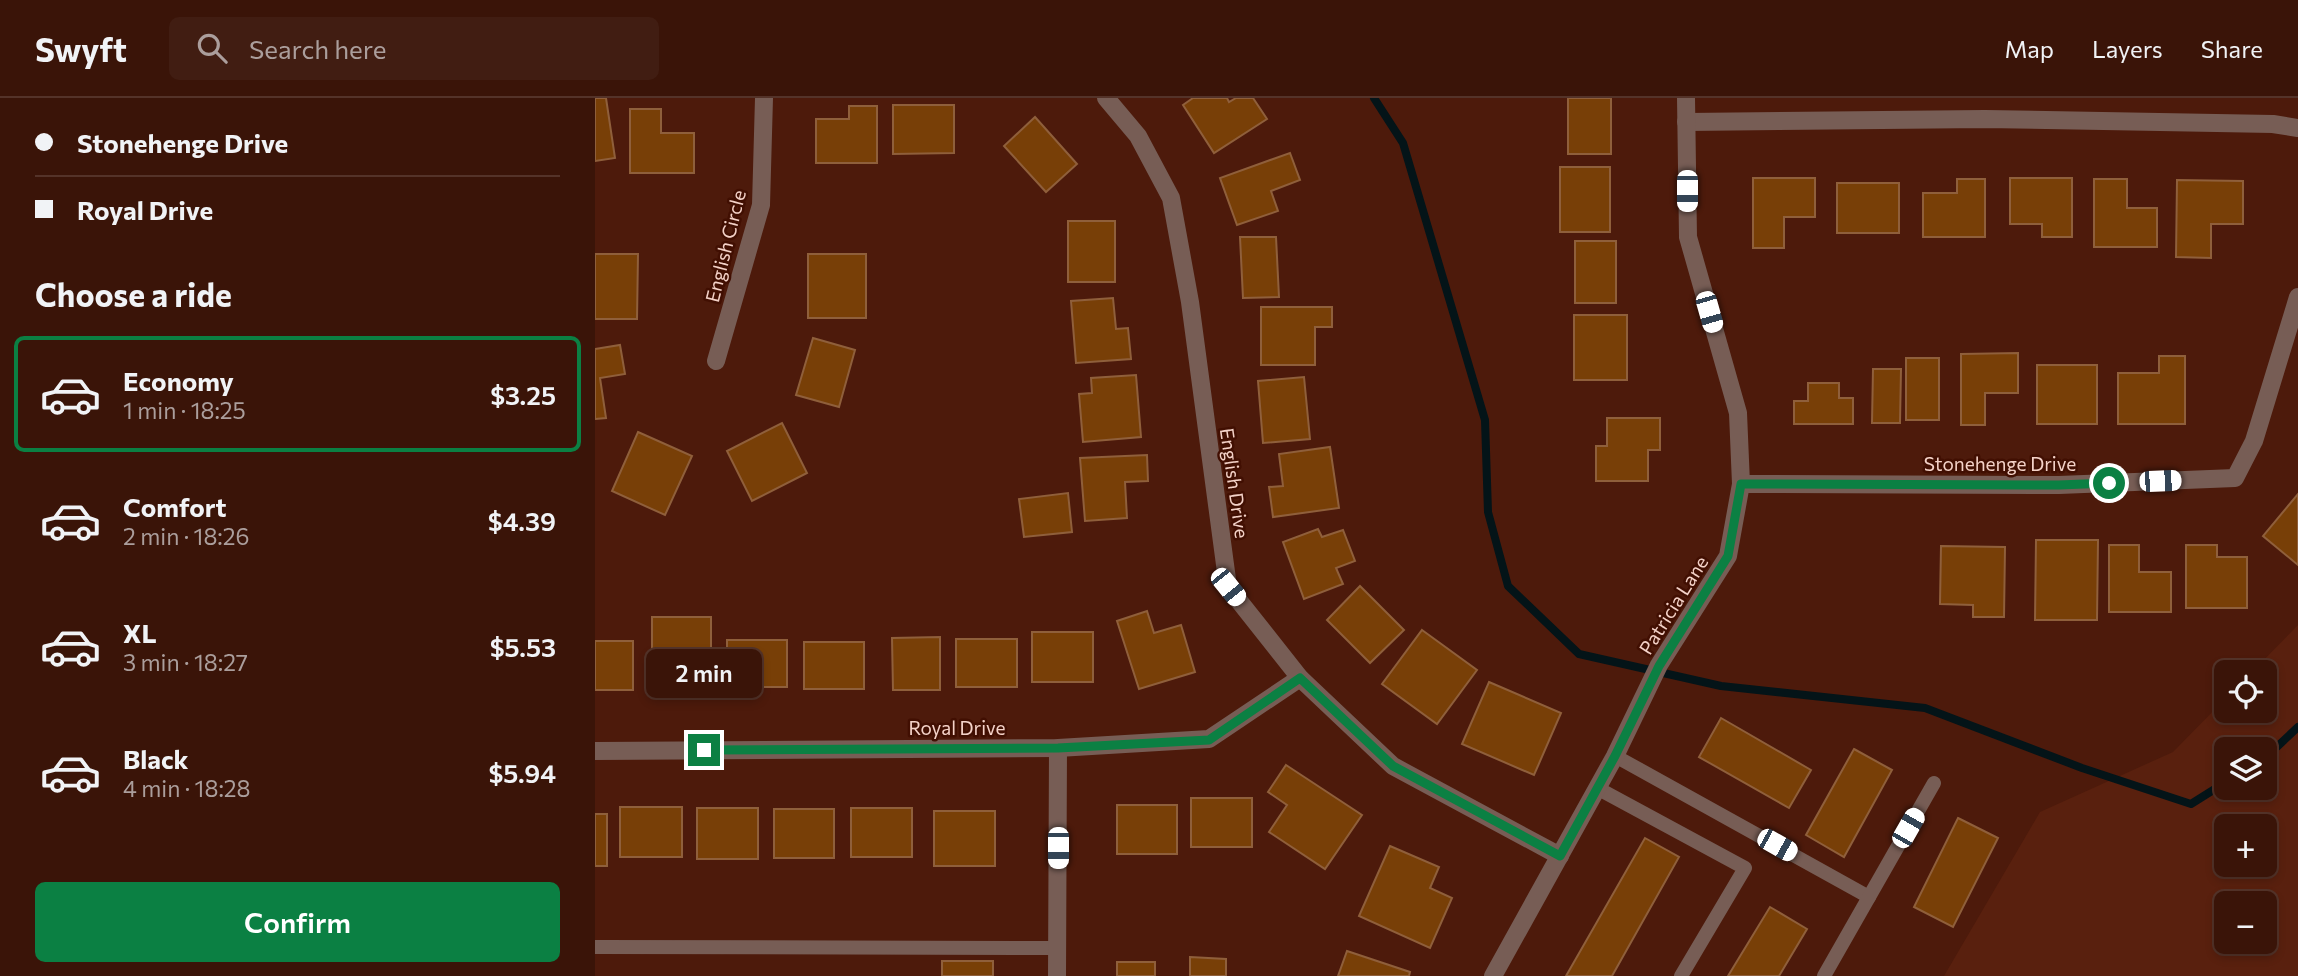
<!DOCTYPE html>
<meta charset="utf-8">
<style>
body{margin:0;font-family:Commissioner,sans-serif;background:#411d12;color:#f1f3f6;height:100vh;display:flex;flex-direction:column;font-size:26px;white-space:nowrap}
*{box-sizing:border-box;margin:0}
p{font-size:23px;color:#ab9e9c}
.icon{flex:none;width:38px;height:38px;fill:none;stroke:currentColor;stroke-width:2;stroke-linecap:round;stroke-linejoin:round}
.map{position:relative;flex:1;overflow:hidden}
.drawer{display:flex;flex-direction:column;background:#3a1408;width:595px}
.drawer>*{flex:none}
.banner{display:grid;align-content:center;height:154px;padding:0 35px;background:#3a1408}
.controls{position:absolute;left:1619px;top:562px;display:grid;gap:14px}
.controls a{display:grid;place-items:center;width:63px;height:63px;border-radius:10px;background:#3a1408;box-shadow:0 4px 10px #0003,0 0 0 2px #543329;font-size:35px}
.end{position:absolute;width:32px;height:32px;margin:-16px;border:9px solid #0b8043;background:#fff;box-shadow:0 0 0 4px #fff}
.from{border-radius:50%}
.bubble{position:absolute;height:49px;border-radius:10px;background:#3a1408;box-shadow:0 4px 10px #0003,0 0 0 2px #543329;font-size:23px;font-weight:600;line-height:49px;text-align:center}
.car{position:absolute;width:21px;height:42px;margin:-21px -10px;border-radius:9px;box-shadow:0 0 5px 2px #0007;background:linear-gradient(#fff 24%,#345 0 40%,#fff 0 76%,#345 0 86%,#fff 0)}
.banner b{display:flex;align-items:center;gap:24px;height:66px;font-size:26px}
.banner b+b{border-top:2px solid #543329}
.banner i{width:18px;height:18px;background:#f1f3f6}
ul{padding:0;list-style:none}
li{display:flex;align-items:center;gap:21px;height:116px;margin:0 14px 10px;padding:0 21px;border:4px solid transparent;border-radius:10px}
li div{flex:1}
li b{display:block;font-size:26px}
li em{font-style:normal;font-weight:600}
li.on{border-color:#0b8043}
li>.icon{width:63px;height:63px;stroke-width:1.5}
h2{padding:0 35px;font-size:32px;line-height:84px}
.cta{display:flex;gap:14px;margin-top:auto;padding:14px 35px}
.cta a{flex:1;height:80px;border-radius:10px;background:#0b8043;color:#fff;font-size:28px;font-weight:600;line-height:80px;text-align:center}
header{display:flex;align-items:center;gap:42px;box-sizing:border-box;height:98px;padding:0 35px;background:#3a1408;border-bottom:2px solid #543329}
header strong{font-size:33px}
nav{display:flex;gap:38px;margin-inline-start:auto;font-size:24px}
.search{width:490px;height:63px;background:#411d12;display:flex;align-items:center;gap:18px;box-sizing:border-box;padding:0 24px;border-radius:10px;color:#ab9e9c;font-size:26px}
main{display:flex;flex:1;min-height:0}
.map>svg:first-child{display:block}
.built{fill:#59200e;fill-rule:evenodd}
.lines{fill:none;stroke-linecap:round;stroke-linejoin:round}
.stream{stroke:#041418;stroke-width:8}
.building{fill:#783f07;stroke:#8f5f3b;stroke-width:2}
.service{stroke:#775d55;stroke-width:14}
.minor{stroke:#775d55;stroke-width:18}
.tertiary{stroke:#775d55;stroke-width:18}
.route{stroke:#0b8043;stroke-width:9}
.labels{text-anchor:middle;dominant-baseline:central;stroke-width:5;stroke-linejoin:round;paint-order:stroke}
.street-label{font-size:19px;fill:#f4d2c8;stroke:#410f02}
</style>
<header>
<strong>Swyft</strong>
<div class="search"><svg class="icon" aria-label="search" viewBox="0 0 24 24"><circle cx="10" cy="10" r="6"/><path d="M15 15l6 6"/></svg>Search here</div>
<nav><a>Map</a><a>Layers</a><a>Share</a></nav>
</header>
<main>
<section class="drawer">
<div class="banner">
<b><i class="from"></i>Stonehenge Drive</b>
<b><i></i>Royal Drive</b>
</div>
<h2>Choose a ride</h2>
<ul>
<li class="on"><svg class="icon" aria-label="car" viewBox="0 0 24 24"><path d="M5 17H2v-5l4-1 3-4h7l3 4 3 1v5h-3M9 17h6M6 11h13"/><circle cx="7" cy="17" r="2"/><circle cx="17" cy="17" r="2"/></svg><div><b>Economy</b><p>1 min · 18:25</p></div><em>$3.25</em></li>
<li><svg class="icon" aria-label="car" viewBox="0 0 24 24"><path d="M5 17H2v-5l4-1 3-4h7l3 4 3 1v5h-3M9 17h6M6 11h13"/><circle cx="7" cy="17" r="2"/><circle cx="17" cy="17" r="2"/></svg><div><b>Comfort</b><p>2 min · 18:26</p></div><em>$4.39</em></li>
<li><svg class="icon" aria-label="car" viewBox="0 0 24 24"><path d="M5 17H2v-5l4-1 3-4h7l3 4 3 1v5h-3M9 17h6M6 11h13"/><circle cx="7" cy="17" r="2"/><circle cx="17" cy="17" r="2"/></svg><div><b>XL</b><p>3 min · 18:27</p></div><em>$5.53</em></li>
<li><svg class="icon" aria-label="car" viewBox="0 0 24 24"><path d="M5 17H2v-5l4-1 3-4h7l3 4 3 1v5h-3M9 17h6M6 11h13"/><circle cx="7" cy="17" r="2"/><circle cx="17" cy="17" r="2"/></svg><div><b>Black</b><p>4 min · 18:28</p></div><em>$5.94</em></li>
</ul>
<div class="cta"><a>Confirm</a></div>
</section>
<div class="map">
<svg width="1703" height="878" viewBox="0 0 1703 878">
<rect width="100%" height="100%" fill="#4d1a0b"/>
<path class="built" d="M1703,527V878H1349L1445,714L1578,654L1631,600V612H1670V574H1657ZM1631,651H1670V690H1631ZM1631,728H1670V766H1631ZM1631,805H1670V844H1631Z"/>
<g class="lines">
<g class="stream">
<path d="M779,0L808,45L890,322L893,414L913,488L984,556L1126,588L1330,610L1487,670L1596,706L1631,684"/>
<path d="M1670,660L1703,629"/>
</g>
</g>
<g class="building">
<path d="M0,0H11L20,60L0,63Z"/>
<path d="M598,0H632L634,4L641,0H658L672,21L619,55L588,7Z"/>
<rect x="973" y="0" width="43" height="56"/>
<path d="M298,7H359V55L298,56Z"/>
<path d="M254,8H282V65H221V21H254Z"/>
<path d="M35,11H66V35H99V75H35Z"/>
<path d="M440,19L482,66L451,94L409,48Z"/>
<path d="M695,55L705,82L676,93L683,113L642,127L625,80Z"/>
<rect x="965" y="69" width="50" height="65"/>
<path d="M1158,80H1220V119H1189V150H1158Z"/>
<path d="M1415,80H1477V139H1447V126H1415Z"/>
<path d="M1362,81H1390V139H1328V95H1362Z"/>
<path d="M1499,81H1532V110H1562V149H1499Z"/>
<path d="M1582,82L1648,83V126H1616V160L1581,159Z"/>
<rect x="1242" y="85" width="62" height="50"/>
<rect x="473" y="123" width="47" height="61"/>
<path d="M645,139H681L684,199L648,200Z"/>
<rect x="980" y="143" width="41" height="62"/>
<path d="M0,156H43L42,221H0Z"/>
<rect x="213" y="156" width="58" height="64"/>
<path d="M518,200L521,231L533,230L536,261L481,265L476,203Z"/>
<path d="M666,209H737V229H720V267H666Z"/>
<rect x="979" y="217" width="53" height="65"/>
<path d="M218,240L260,252L244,309L201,297Z"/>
<path d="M25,247L30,276L5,280L11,320L0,321V251Z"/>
<path d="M1423,255V295H1390V327H1366V256Z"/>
<path d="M1564,258H1590V326H1523V275H1564Z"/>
<rect x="1311" y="260" width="33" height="62"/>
<rect x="1442" y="267" width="60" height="59"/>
<path d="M1278,271H1306L1305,325H1277Z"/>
<path d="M541,277L546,339L488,344L484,296L497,295L496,280Z"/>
<path d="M709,279L715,341L668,345L663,283Z"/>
<path d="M1213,285H1244V300H1258V326H1199V303H1213Z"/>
<path d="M1012,320H1065V352H1053V383H1001V348H1012Z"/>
<path d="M187,325L212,375L157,403L132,353Z"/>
<path d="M43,334L97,358L70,417L17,393Z"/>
<path d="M735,349L744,410L678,419L674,389L688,388L684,356Z"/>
<path d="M552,357L553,383L530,384L532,420L490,423L485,360Z"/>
<path d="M473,395L477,434L429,439L424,401Z"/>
<path d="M1703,396V467L1668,438Z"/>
<path d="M723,431L727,439L748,432L760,463L741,470L748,486L709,501L688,444Z"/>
<path d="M1441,442H1503L1502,522H1440Z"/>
<path d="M1514,447H1544V474H1576V514H1514Z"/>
<path d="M1591,447H1622V459H1652V510H1591Z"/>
<path d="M1346,448L1410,449L1409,519H1378V507L1345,506Z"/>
<path d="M765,488L809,532L775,565L732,522Z"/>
<path d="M552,513L559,535L586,527L600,574L544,591L522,523Z"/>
<rect x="57" y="519" width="59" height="64"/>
<path d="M827,532L882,572L842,626L787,586Z"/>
<rect x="437" y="534" width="61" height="50"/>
<path d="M345,539V592H298L297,540Z"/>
<rect x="361" y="541" width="61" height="48"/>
<rect x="132" y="542" width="60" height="47"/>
<rect x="0" y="543" width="38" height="49"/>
<rect x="209" y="544" width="60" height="47"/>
<path d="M894,584L966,615L939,677L867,646Z"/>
<path d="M1126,620L1216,672L1194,710L1104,659Z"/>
<path d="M1259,651L1297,672L1249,759L1211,737Z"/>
<path d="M691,667L767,717L730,771L674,734L692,707L673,694Z"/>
<rect x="596" y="700" width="61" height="49"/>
<rect x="522" y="707" width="60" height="49"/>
<rect x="25" y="709" width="62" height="50"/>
<rect x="102" y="710" width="61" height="51"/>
<rect x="256" y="710" width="61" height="49"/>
<rect x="179" y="711" width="60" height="49"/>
<rect x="339" y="713" width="61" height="55"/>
<rect x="0" y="716" width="12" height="52"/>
<path d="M1363,720L1403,740L1358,829L1319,809Z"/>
<path d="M1050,740L1084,759L1017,878H971Z"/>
<path d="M795,748L844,769L835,790L857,800L835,850L764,818Z"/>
<path d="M1175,809L1212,831L1184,878H1133Z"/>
<path d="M752,853L815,874L814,878H743Z"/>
<path d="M595,859L631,861V878H595Z"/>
<rect x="347" y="863" width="51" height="15"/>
<rect x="522" y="864" width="38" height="14"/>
</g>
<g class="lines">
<g class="service">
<path d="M1020,658L1274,799"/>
<path d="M1002,690L1150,770L1086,878"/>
<path d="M0,849L462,850"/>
<path d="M1229,878L1339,685"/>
</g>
<g class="minor">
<path d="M511,0L543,38L576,100L595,204L633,489L705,580L798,668L965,758"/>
<path d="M1091,24L1390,21L1678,26L1703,30"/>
<path d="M121,263L166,107L169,0"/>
<path d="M1146,386L1464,387L1640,380L1659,343L1703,199"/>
<path d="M0,653L463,650L614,641L705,580"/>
<path d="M462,878L463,650"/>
</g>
<path class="tertiary" d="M898,878L1020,658L1064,567L1133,458L1146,386L1143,315L1093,139L1091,0"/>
</g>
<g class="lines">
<path class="route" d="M109,652L463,650L614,642L705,580L798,668L965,758L1020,658L1064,568L1133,458L1146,386L1464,387L1514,385"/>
</g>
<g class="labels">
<g class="street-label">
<text transform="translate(130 148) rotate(-76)">English Circle</text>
<text x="1405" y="365">Stonehenge Drive</text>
<text transform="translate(640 385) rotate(82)">English Drive</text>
<text transform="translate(1078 507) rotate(-58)">Patricia Lane</text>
<text x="362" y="629">Royal Drive</text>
</g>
</g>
</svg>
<div class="controls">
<a><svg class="icon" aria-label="locate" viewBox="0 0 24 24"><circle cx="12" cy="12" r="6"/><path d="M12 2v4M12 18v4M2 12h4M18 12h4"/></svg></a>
<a><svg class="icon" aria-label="layers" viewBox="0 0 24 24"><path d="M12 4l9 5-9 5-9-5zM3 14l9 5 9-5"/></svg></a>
<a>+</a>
<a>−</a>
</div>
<i class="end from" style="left:1514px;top:385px"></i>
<i class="end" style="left:109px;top:652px"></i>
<div class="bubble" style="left:51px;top:551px;width:116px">2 min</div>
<i class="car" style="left:1092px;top:93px;rotate:180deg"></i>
<i class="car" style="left:1114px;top:214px;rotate:164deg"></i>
<i class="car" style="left:1565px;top:383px;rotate:88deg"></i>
<i class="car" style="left:633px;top:489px;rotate:141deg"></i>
<i class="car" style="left:1313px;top:730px;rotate:30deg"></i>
<i class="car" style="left:1182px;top:747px;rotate:119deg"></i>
<i class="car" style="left:463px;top:750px;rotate:180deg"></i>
</div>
</main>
